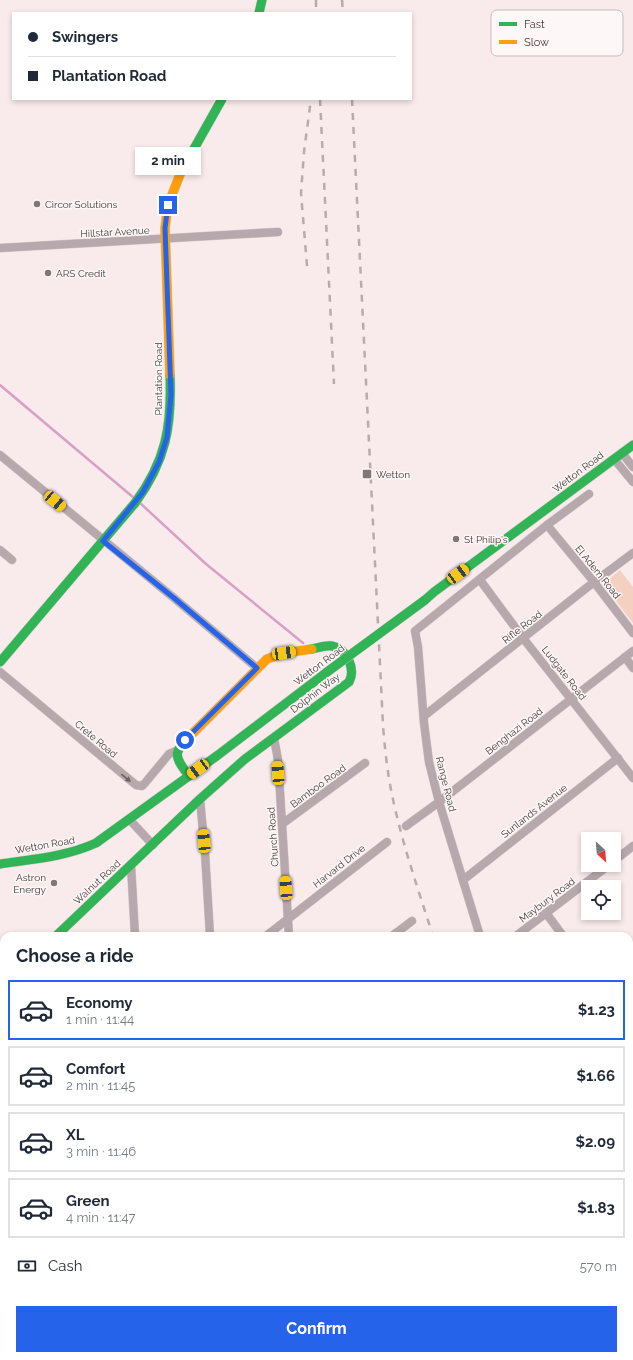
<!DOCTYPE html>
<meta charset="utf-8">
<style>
body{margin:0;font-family:Raleway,sans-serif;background:#f6f6f7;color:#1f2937;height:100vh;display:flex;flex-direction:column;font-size:15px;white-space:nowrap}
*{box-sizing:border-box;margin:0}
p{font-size:13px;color:#747a83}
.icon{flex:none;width:22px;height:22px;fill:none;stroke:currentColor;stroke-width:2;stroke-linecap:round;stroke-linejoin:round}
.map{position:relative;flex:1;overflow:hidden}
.drawer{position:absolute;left:0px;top:932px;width:633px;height:428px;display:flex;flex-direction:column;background:#fff;border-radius:12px 12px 0 0;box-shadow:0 2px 6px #0003}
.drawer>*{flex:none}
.guide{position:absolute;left:12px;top:12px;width:400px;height:88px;border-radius:0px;box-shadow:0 2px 6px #0003;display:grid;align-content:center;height:88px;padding:0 16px;background:#fff}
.needle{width:26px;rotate:154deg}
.tools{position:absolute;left:581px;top:832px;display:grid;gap:8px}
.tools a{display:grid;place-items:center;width:40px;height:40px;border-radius:0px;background:#fff;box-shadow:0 2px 6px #0003;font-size:20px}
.end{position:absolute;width:18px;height:18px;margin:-9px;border:5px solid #2563eb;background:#fff;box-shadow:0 0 0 2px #fff}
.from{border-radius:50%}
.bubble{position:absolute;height:28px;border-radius:0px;background:#fff;box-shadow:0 2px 6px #0003;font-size:13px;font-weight:700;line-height:28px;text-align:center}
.car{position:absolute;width:12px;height:24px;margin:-12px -6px;border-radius:5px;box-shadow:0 0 3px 1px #0007;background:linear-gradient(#f5c518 24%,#345 0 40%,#f5c518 0 76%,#345 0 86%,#f5c518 0)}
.guide b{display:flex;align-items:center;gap:14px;height:38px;font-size:15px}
.guide b+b{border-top:1px solid #e0e1e3}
.guide i{width:10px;height:10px;background:#1f2937}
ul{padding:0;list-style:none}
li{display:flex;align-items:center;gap:12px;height:60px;margin:0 8px 6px;padding:0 8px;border:2px solid #e0e1e3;border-radius:0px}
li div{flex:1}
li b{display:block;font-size:15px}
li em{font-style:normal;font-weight:700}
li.current{border-color:#2563eb}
li>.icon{width:36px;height:36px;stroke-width:1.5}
h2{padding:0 16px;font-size:18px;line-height:48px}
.pay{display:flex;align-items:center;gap:10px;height:44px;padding:0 16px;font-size:15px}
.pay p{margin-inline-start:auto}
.action{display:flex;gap:8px;margin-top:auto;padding:8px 16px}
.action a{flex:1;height:46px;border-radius:0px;background:#2563eb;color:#fff;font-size:16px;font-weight:700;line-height:46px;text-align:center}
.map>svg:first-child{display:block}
.green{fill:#f3d0c0}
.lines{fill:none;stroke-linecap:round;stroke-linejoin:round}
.stream{stroke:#d89fc7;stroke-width:2.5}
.street-casing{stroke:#d3c8c8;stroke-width:9}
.fast-casing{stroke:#d3c8c8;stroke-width:10}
.slow-casing{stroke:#d3c8c8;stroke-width:10}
.street{stroke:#b7a8ad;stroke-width:8}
.fast{stroke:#30b455;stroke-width:9}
.slow{stroke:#ff9f0a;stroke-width:9}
.rail{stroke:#b8abaf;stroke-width:2.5;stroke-dasharray:7 7;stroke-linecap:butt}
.fast-bridge-casing{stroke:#d3c8c8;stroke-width:10;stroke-linecap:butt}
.fast-bridge{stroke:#30b455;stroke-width:9}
.oneway{fill:#6d5f62}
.route{stroke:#2563eb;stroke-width:5}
.poi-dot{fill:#847677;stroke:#fef7f7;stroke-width:1.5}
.labels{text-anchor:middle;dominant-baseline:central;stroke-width:3;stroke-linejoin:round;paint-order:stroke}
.poi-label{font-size:10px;fill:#453839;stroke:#fef7f7;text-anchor:start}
.street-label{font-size:10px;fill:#453839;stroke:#fef7f7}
.key{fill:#fef7f7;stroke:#c6bebe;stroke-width:1}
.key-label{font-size:11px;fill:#453839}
</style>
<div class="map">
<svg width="633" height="1360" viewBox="0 0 633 1360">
<rect width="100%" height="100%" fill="#f9eaeb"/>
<path class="green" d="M620,570L633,587V623L606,588V582Z"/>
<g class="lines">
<g class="stream">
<path d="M0,385L134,498"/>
<path d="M140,503L206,564L303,643"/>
</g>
<g class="street-casing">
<g id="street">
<path d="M0,248L278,232"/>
<path d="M622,453L633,467"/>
<path d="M0,455L174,598L257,668"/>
<path d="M614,459L633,482"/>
<path d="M547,525L594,582L633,633"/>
<path d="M0,550L12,560"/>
<path d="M480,580L523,638L633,778"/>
<path d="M625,657L633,668"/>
<path d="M0,672L136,785L142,786L145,783L169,754L176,751"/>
<path d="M424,716L594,582L633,553"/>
<path d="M274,738L278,760L289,936"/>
<path d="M200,799L205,853L210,936"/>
<path d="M129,819L153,845"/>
<path d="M282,824L365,763"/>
<path d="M406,826L439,802L633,651"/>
<path d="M614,861L633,846"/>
<path d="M131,865L135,936"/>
<path d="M463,880L618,758"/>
<path d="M546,913L563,936"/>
<path d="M266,936L387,842"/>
<path d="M392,936L412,921"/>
<path d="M480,936L439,802L429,762L424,723L418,647L415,631L547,525L589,494"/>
<path d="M516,936L609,865"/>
<path d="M0,989L4,986"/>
<path d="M0,1009L4,1014"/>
<path d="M629,1028L633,1033"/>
<path d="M0,1142L4,1139"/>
<path d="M629,1203L633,1208"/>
<path d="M629,1224L633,1221"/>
<path d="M0,1238L4,1251"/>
<path d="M0,1317L4,1319"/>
<path d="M36,1356L37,1360"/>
<path d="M109,1356L111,1360"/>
<path d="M198,1356L199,1360"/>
<path d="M286,1356L287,1360"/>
<path d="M373,1356L375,1360"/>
<path d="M461,1356L462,1360"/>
<path d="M550,1356L551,1360"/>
<path d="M613,1356L614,1360"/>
<path d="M528,1360L541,1356"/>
</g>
</g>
<g class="fast-casing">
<g id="fast">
<path d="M259,13L262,0"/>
<path d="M186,163L222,99"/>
<path d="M425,600L434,592L633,445"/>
<path d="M0,662L135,503C166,461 172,426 170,375"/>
<path d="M189,776C172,754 174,752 192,734"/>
<path d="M0,864C33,859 65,857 96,843L218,755L327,672"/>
<path d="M56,936L200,799L245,759L349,682C356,669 347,649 332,646C326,645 318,648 312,649"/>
</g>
</g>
<g class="slow-casing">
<g id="slow">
<path d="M170,375L165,228L168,205L181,172L186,163"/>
<path d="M192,734L267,659L284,653L312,649"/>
</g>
</g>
<use href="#street" class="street"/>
<use href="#fast" class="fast"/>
<use href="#slow" class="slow"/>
<g class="rail">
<path d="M316,0V13"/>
<path d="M342,0L343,13"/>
<path d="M320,99L334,384"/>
<path d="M352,99L383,725C385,752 388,778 394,804C404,849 419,892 433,936"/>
<path d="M307,266L301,193L304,152L311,99"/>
<path d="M560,1356L561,1360"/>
</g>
<g class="fast-bridge-casing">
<path id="fast-bridge" d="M327,672L425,600"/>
</g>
<use href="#fast-bridge" class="fast-bridge"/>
</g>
<defs><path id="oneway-solid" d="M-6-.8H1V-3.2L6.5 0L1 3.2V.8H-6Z"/></defs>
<use class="oneway" href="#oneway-solid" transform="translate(126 778) rotate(39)"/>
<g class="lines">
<path class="route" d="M168,205L165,228L171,395L167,437L159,462L143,492L103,541L174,598L257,668L185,740"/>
</g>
<g class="poi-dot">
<circle cx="37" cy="204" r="4"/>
<circle cx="48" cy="273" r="4"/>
<rect x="362" y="469" width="10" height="10" rx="2"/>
<circle cx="456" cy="539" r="4"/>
<circle cx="54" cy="883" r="4"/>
</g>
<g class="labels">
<g class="poi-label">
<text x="45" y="204">Circor Solutions</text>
<text x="56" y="273">ARS Credit</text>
<text x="376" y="474">Wetton</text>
<text x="464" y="539">St Philip's</text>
<text x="46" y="877" text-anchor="end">Astron<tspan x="46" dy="12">Energy</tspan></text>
</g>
<g class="street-label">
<text transform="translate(115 232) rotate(-3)">Hillstar Avenue</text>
<text transform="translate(158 379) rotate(-90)">Plantation Road</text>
<text transform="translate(578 472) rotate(-37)">Wetton Road</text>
<text transform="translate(598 572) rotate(51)">El Adem Road</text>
<text transform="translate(522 627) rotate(-38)">Rifle Road</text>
<text transform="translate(319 665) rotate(-37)">Wetton Road</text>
<text transform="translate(564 673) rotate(52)">Ludgate Road</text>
<text transform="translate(315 693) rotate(-37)">Dolphin Way</text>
<text transform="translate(514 731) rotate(-38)">Benghazi Road</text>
<text transform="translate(96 739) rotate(40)">Crete Road</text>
<text transform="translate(446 784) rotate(76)">Range Road</text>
<text transform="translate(318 786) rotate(-36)">Bamboo Road</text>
<text transform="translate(534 811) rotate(-38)">Sunlands Avenue</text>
<text transform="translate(273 837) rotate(-94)">Church Road</text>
<text transform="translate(45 845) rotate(-10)">Wetton Road</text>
<text transform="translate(339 866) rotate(-38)">Harvard Drive</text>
<text transform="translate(97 882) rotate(-43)">Walnut Road</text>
<text transform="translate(547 900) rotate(-37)">Maybury Road</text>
</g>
</g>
<rect x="491" y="10" width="132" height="46" rx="6" class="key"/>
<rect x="499" y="22" width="18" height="4" fill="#30b455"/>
<rect x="499" y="40" width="18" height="4" fill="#ff9f0a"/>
<g class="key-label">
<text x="524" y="28">Fast</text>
<text x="524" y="46">Slow</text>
</g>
</svg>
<div class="tools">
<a><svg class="needle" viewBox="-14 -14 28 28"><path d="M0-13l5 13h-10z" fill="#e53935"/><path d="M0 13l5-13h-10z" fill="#747a83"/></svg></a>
<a><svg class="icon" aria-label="locate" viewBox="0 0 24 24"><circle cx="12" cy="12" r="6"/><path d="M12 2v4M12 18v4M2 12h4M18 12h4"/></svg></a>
</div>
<i class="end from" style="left:185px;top:740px"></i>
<i class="end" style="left:168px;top:205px"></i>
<div class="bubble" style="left:135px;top:147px;width:66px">2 min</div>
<i class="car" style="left:55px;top:501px;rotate:130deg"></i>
<i class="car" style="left:458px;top:574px;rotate:54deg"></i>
<i class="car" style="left:284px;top:653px;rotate:82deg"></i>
<i class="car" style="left:198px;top:769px;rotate:234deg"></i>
<i class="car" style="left:278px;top:773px;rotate:356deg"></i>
<i class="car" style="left:204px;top:841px;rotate:355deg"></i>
<i class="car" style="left:286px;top:888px;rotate:356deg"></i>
<div class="guide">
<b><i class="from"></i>Swingers</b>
<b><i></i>Plantation Road</b>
</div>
<section class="drawer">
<h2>Choose a ride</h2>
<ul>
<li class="current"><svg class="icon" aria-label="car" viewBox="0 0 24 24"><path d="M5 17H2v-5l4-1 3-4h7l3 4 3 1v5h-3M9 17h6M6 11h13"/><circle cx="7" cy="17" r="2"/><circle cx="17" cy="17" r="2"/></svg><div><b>Economy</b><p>1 min · 11:44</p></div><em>$1.23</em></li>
<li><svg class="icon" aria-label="car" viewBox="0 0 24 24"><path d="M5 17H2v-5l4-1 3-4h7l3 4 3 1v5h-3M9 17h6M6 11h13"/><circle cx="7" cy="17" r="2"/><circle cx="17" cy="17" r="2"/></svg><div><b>Comfort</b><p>2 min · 11:45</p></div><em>$1.66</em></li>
<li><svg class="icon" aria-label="car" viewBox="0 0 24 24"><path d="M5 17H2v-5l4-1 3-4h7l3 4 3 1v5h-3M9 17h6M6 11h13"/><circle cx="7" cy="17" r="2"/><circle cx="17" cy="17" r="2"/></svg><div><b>XL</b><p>3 min · 11:46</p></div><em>$2.09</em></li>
<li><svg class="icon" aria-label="car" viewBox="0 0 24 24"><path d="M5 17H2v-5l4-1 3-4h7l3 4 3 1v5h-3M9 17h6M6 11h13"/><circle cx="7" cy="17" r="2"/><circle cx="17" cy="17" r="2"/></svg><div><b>Green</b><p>4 min · 11:47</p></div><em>$1.83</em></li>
</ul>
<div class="pay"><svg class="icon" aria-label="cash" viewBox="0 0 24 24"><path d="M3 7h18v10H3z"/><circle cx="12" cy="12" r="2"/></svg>Cash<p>570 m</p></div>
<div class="action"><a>Confirm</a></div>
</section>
</div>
